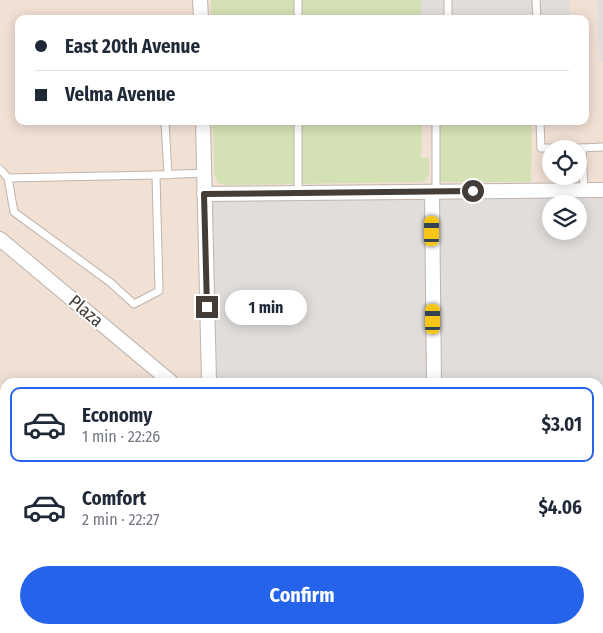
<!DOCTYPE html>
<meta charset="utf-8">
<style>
body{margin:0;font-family:"Fira Sans Condensed",sans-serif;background:#f2f2f3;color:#1f2937;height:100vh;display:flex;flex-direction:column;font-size:19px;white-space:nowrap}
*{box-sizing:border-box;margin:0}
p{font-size:16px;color:#747a83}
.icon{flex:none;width:28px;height:28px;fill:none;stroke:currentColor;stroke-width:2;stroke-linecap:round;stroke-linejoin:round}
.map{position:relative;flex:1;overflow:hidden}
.side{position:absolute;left:0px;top:378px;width:604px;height:256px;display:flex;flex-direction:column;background:#fff;border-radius:15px 15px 0 0;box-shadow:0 2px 12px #0003}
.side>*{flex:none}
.hud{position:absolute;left:15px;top:15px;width:574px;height:110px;border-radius:10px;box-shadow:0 2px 12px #0003;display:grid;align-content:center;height:110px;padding:0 20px;background:#fff}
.tools{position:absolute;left:542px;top:140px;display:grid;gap:10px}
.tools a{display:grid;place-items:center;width:45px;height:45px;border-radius:50%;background:#fff;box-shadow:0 2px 12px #0003;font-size:25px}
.end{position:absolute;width:22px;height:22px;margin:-11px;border:6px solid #433c37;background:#fff;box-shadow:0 0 0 2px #fff}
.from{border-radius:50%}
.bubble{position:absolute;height:35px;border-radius:18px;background:#fff;box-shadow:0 2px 12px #0003;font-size:16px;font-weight:700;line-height:35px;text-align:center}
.car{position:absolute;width:15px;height:30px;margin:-15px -8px;border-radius:6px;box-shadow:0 0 4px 1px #0007;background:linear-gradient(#f5c518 24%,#345 0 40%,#f5c518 0 76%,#345 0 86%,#f5c518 0)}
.hud b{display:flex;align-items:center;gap:18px;height:48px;font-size:19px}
.hud b+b{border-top:1px solid #e0e1e3}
.hud i{width:12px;height:12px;background:#1f2937}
ul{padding:9px 0 0;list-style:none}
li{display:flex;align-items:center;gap:15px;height:75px;margin:0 10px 8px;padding:0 10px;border:2px solid transparent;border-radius:10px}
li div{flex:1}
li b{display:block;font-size:19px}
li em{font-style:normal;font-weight:700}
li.on{border-color:#2563eb}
li>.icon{width:45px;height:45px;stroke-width:1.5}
.button{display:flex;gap:10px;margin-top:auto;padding:10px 20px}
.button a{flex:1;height:58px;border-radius:30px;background:#2563eb;color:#fff;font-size:20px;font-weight:700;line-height:58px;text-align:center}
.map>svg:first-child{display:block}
.commercial{fill:#f1e0d4;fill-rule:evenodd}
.green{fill:#d4e1b4}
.parking{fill:#e0dddb;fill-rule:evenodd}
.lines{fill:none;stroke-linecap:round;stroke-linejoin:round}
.lane-casing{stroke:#bfb5ae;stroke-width:9}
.street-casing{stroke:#bfb5ae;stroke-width:16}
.lane{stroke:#fff;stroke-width:7}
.street{stroke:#fff;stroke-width:14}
.route{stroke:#433c37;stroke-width:6}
.labels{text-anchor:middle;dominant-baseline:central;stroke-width:4;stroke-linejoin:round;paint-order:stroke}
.street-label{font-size:18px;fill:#433c37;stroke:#fff}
</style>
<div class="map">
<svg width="603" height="633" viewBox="0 0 603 633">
<rect width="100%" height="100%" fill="#f1ece7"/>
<path class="commercial" d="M0,0H603V633H0ZM19,19H585V121H19ZM551,149H579V176H551ZM551,204H579V231H551ZM5,382H599V629H5Z"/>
<g class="green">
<rect x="211" y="0" width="210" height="19"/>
<path d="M213,121H422L421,158H429V175L423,182L227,185L218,183L214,174Z"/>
<path d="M441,121H532L531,182H439L438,127Z"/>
</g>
<g class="parking">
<path d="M421,0H569L570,19H421Z"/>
<path d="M597,0H603V62H599Z"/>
<path d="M603,190V633H213V629H599V382H209L204,194ZM551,204H579V231H551Z"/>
</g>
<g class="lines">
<g class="lane-casing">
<g id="lane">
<path d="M298,0V19"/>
<path d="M448,0V19"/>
<path d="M536,0L537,19"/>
<path d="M165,121L168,175"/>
<path d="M540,121L541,148H582L584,190"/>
<path d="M582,148L603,147"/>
<path d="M0,169L8,178L156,175L159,291L134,304L111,283L14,212L8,178"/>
<path d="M156,175L204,173"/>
<path d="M436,192V121"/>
<path d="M298,193V121"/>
<path d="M599,598H603"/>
</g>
</g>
<g class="street-casing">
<g id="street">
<path d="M200,0L201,19"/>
<path d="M203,121L209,382"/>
<path d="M432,192L434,382"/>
<path d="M204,194L603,190"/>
<path d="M0,239L171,382"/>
<path d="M139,629L143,633"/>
<path d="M213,629V633"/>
<path d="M436,629V633"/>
<path d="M24,633L28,629"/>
</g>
</g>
<use href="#lane" class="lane"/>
<use href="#street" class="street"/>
</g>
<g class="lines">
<path class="route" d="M207,307L204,194L473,191"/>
</g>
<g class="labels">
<g class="street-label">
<text transform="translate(86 311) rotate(40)">Plaza</text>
</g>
</g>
</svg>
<div class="tools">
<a><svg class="icon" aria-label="locate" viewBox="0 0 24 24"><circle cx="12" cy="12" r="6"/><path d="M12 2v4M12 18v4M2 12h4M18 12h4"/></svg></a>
<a><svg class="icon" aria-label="layers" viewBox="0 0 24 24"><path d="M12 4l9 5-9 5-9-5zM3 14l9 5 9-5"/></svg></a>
</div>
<i class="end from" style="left:473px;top:191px"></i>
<i class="end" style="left:207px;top:307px"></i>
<div class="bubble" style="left:225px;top:290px;width:82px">1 min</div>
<i class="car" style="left:432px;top:231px;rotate:0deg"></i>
<i class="car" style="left:433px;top:319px;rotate:0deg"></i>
<div class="hud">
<b><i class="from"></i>East 20th Avenue</b>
<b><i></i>Velma Avenue</b>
</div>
<section class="side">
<ul>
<li class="on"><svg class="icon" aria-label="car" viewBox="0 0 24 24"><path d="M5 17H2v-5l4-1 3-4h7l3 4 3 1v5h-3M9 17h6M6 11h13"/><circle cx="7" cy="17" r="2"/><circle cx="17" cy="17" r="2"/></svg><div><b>Economy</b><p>1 min · 22:26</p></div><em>$3.01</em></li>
<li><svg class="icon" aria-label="car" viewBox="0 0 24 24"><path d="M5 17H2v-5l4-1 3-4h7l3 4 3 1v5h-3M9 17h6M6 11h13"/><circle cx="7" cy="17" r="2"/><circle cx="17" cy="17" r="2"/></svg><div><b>Comfort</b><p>2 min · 22:27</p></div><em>$4.06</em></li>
</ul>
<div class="button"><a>Confirm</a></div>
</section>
</div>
